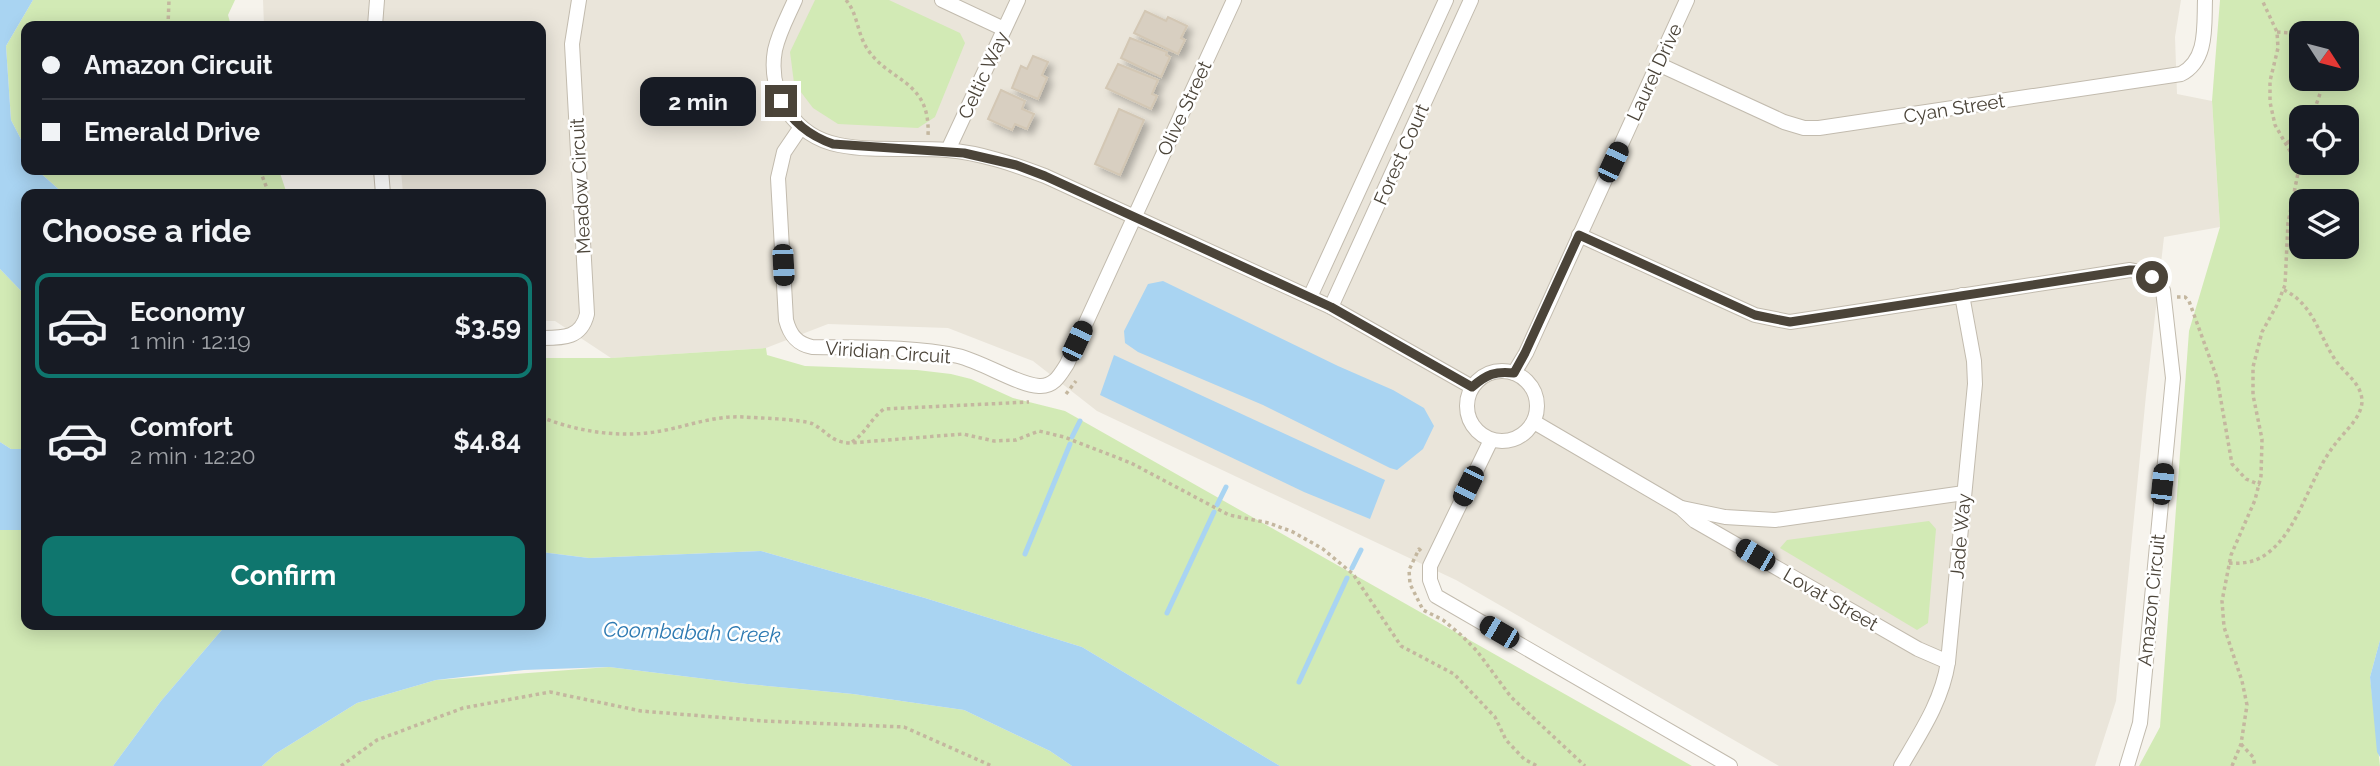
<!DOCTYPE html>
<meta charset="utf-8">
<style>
body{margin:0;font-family:Raleway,sans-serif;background:#20242c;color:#f1f3f6;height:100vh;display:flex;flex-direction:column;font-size:26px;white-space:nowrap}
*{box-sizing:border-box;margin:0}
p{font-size:23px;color:#9ea1a6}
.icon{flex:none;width:38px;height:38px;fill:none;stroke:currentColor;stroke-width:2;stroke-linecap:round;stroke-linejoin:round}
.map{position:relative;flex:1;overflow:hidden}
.side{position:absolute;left:21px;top:189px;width:525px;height:441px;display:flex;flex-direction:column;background:#171b24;border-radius:14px;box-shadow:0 4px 18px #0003}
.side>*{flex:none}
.guide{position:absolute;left:21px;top:21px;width:525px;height:154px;border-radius:14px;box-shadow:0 4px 18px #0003;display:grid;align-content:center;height:154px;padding:0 21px;background:#171b24}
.needle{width:46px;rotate:126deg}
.tools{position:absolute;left:2289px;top:21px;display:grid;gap:14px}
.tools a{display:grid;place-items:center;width:70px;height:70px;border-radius:14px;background:#171b24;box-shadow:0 4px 18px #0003;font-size:35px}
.end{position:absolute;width:32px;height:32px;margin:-16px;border:9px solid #4b4439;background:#fff;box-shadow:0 0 0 4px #fff}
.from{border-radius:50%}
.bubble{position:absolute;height:49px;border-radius:14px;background:#171b24;box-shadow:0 4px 18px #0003;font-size:23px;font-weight:700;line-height:49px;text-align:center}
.car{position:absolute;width:21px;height:42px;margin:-21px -10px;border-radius:9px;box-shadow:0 0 5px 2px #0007;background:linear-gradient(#222 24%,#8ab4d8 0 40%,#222 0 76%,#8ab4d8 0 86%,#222 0)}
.guide b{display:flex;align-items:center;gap:24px;height:66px;font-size:26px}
.guide b+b{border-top:2px solid #363941}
.guide i{width:18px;height:18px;background:#f1f3f6}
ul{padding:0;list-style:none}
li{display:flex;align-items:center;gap:21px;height:105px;margin:0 14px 10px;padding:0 7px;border:4px solid transparent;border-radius:14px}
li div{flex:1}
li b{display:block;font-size:26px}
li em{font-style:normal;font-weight:700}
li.on{border-color:#0f766e}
li>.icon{width:63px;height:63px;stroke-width:1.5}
h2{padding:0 21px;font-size:32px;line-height:84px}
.primary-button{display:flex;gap:14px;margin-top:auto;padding:14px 21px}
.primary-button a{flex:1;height:80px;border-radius:14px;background:#0f766e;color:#fff;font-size:28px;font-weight:700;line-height:80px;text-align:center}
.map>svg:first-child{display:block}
.residential{fill:#eae5da}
.green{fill:#d2eab5;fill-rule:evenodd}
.water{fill:#a9d4f2}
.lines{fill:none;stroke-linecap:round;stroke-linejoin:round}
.stream{stroke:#a9d4f2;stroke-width:5}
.building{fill:#d8cfc1;stroke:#d3c7b4;stroke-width:2;filter:url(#shadow)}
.street-casing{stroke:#c2bbae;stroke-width:16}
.path{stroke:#c4b79f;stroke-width:3.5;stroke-dasharray:3.5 3.5;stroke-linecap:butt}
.street{stroke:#fff;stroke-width:14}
.route{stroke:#4b4439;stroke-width:9}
.labels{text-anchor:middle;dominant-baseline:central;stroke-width:5;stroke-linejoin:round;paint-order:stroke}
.street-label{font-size:19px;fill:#4b4439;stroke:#fff}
.water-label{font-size:21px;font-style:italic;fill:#2e7ab2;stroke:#fff}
</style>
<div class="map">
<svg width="2380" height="766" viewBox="0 0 2380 766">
<defs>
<filter id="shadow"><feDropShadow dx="5" dy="5" stdDeviation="3.5" flood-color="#0004"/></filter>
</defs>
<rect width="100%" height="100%" fill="#f6f3ec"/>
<path class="residential" d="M263,0H2181L2175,37L2177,94L2212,101L2220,227L2164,237L2146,395L2116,701L2095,766H1779L1456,580L1097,411L1033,361L948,328L828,324L766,348L611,358L555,321H541V194H403L401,170H541V26H264Z"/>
<g class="green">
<path d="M33,0H235L228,15L231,26H26V149L11,120L6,46Z"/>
<path d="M815,0H889L960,33L965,43L935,117L918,128L838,124L813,108L794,83L790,52Z"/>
<path d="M2220,0H2380V640L2370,677L2380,766H2139L2160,727L2189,331L2220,227L2212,101ZM2301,33H2347V79H2301ZM2301,117H2347V163H2301ZM2301,201H2347V247H2301Z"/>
<path d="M37,170H279L287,194H64Z"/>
<path d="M0,269L26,296V449H11L0,442Z"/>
<path d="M766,348L767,355L805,366L917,370L951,374L971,379L1013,398L1065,411L1692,766H1280L1082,647L925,598L761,551L589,558L541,552V358H611Z"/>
<path d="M1929,521L1936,529L1928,623L1917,630L1780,548L1787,540Z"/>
<path d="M0,530H26V625H226L161,701L113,766H0Z"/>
<path d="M609,667L747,684L853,694L964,710L1050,751L1072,766H262L275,754L357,703L436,680Z"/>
</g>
<g class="water">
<path d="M0,0H33L6,46L11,120L26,149V170H37L64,194H26V296L0,269Z"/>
<path d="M1163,281L1338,366L1393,390L1424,408L1434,426L1423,449L1397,470L1390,468L1263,405L1138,352L1125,343L1124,331L1148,284Z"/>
<path d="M1114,355L1385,480L1370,519L1304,492L1100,395Z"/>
<path d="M0,442L11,449H26V530H0Z"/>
<path d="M761,551L925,598L1082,647L1280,766H1072L1050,751L964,710L853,694L747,684L609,667L524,670L436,680L357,703L275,754L262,766H113L161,701L226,625H541V552L589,558Z"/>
<path d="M2380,640V757L2377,752L2370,677Z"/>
</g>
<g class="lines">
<g class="stream">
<path d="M1072,437L1080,421"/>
<path d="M1217,505L1226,487"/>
<path d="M1025,554L1070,444"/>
<path d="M1352,568L1361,550"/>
<path d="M1167,613L1214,512"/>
<path d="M1299,682L1347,578"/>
</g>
</g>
<g class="building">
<path d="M1145,11L1166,21L1168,17L1187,26L1181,38L1185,40L1178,54L1134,33Z"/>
<path d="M1130,38L1167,52L1166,55L1170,57L1161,77L1121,58Z"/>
<path d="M1033,56L1048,62L1042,75L1047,78L1038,99L1012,88L1021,66L1027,69Z"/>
<path d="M1118,64L1158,80L1152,94L1157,96L1151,109L1106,88Z"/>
<path d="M1001,90L1025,101L1022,109L1034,114L1027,129L1015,124L1012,130L988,119Z"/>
<path d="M1119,109L1144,120L1120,175L1095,164Z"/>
</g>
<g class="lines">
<g class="street-casing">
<g id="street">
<path d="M795,0C788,16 779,32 775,50C767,94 795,137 839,145C874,152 911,147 947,150C981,153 1013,164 1045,176L1331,307L1472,387"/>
<path d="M942,0L1004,29"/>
<path d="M375,26L377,0"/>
<path d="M1658,64L1784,122L1804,128H1819L2181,74C2208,60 2204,26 2205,0"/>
<path d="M801,127L784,152L778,178L786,320C790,335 797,344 812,347C860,348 911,346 958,356C983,362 1018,385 1039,386C1054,387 1060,375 1067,364L1234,0"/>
<path d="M948,150L1018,0"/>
<path d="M381,170L383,194"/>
<path d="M1579,235L1755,315L1790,322L2130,270L2145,273L2163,290L2173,378L2140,723L2127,766"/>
<path d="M1310,297L1446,0"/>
<path d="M1331,307L1471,0"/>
<path d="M541,338C562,338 581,339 587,314L572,44L579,0"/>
<circle cx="1502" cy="406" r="35"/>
<path d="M1514,373L1526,353L1687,0"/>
<path d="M1534,422L1681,508L1695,521L1918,649L1948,662"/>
<path d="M1491,440L1430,566V580L1436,596L1730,766"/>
<path d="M1682,508L1725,517L1775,520L1964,493"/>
<path d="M1901,766C1921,732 1942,701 1948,662L1975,384L1974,361L1962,295"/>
</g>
</g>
<g class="path">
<path d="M846,0C857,13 857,30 865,45C886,83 931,77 928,136"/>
<path d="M168,26L169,0"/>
<path d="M2277,32L2292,33L2301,40"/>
<path d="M2312,117L2325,79"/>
<path d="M2287,143L2301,132"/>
<path d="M260,170L269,194"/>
<path d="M2177,297H2185L2189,301L2217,378L2232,464L2246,479L2260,485"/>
<path d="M1066,394L1076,381"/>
<path d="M541,417C573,430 612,437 647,433C679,430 710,415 743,417C757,418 802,419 813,424C829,433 831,442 850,443L963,434L994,441L1016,440L1039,431L1064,437L1131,463L1229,515L1269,523L1293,532L1323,549L1353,574L1401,646L1454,674L1495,717L1506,740L1524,759L1537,766"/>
<path d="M852,442C866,433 871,418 884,409L1029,402"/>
<path d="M1421,551L1419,549L1409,570L1410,584L1423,610L1443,620L1461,635L1477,651L1511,697L1585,766"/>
<path d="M2229,563C2244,564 2257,562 2269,552C2300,528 2310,475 2336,443C2345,431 2361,418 2362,402C2362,382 2343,373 2334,358C2318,333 2313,304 2284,290"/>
<path d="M2241,744L2253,757L2255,766"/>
<path d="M341,766L377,740L463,708L550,692L641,711L764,721L904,727L992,766"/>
<path d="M2232,766L2241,744L2247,705L2242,681L2224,627L2222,601L2231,555L2255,500L2261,476L2262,439L2253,395V367L2262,332L2277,305L2285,285L2288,223L2298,173L2294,158L2275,125L2270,102V81L2278,48L2277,32L2262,0"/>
</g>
<use href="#street" class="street"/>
</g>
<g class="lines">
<path class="route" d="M781,101C792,122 810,136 833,144L964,153L1016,165L1045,176L1331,307L1472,387C1487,374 1495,371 1514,373L1525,353L1579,235L1755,315L1790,322L2130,270H2138L2152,277"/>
</g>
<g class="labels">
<g class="street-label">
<text transform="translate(1654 72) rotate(-65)">Laurel Drive</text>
<text transform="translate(983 75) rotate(-65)">Celtic Way</text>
<text transform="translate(1184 108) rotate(-65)">Olive Street</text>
<text transform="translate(1954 108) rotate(-9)">Cyan Street</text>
<text transform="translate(1401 154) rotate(-66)">Forest Court</text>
<text transform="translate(580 186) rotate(-93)">Meadow Circuit</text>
<text transform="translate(888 352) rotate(4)">Viridian Circuit</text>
<text transform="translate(1960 536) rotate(-85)">Jade Way</text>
<text transform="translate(1831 599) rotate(30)">Lovat Street</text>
<text transform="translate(2151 600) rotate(-84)">Amazon Circuit</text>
</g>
<g class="water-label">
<text transform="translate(692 632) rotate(2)">Coombabah Creek</text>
</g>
</g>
</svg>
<div class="tools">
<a><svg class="needle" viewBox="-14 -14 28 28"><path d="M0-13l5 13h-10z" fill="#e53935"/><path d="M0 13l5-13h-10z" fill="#9ea1a6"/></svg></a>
<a><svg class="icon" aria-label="locate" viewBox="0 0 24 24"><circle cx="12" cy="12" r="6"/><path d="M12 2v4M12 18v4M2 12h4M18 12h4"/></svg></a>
<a><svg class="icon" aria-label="layers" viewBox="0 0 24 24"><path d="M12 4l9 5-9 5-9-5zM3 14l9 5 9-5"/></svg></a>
</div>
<i class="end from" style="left:2152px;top:277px"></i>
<i class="end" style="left:781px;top:101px"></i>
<div class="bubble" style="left:640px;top:77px;width:116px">2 min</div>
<i class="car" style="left:1613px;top:162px;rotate:25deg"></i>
<i class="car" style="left:783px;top:265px;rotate:177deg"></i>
<i class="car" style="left:1077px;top:341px;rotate:25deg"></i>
<i class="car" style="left:2162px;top:484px;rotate:6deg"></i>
<i class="car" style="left:1468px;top:486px;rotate:206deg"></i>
<i class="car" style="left:1755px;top:555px;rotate:300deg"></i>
<i class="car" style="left:1499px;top:632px;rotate:300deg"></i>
<div class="guide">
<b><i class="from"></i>Amazon Circuit</b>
<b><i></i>Emerald Drive</b>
</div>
<section class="side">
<h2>Choose a ride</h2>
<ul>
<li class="on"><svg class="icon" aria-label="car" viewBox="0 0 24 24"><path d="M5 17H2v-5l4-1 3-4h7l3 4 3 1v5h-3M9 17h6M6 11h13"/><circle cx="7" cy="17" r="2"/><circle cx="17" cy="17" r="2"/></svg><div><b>Economy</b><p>1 min · 12:19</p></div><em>$3.59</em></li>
<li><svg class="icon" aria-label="car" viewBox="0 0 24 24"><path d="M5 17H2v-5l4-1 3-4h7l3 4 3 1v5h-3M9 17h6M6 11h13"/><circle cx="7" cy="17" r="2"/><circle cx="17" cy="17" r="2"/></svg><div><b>Comfort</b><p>2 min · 12:20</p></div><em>$4.84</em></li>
</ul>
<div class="primary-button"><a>Confirm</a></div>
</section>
</div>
